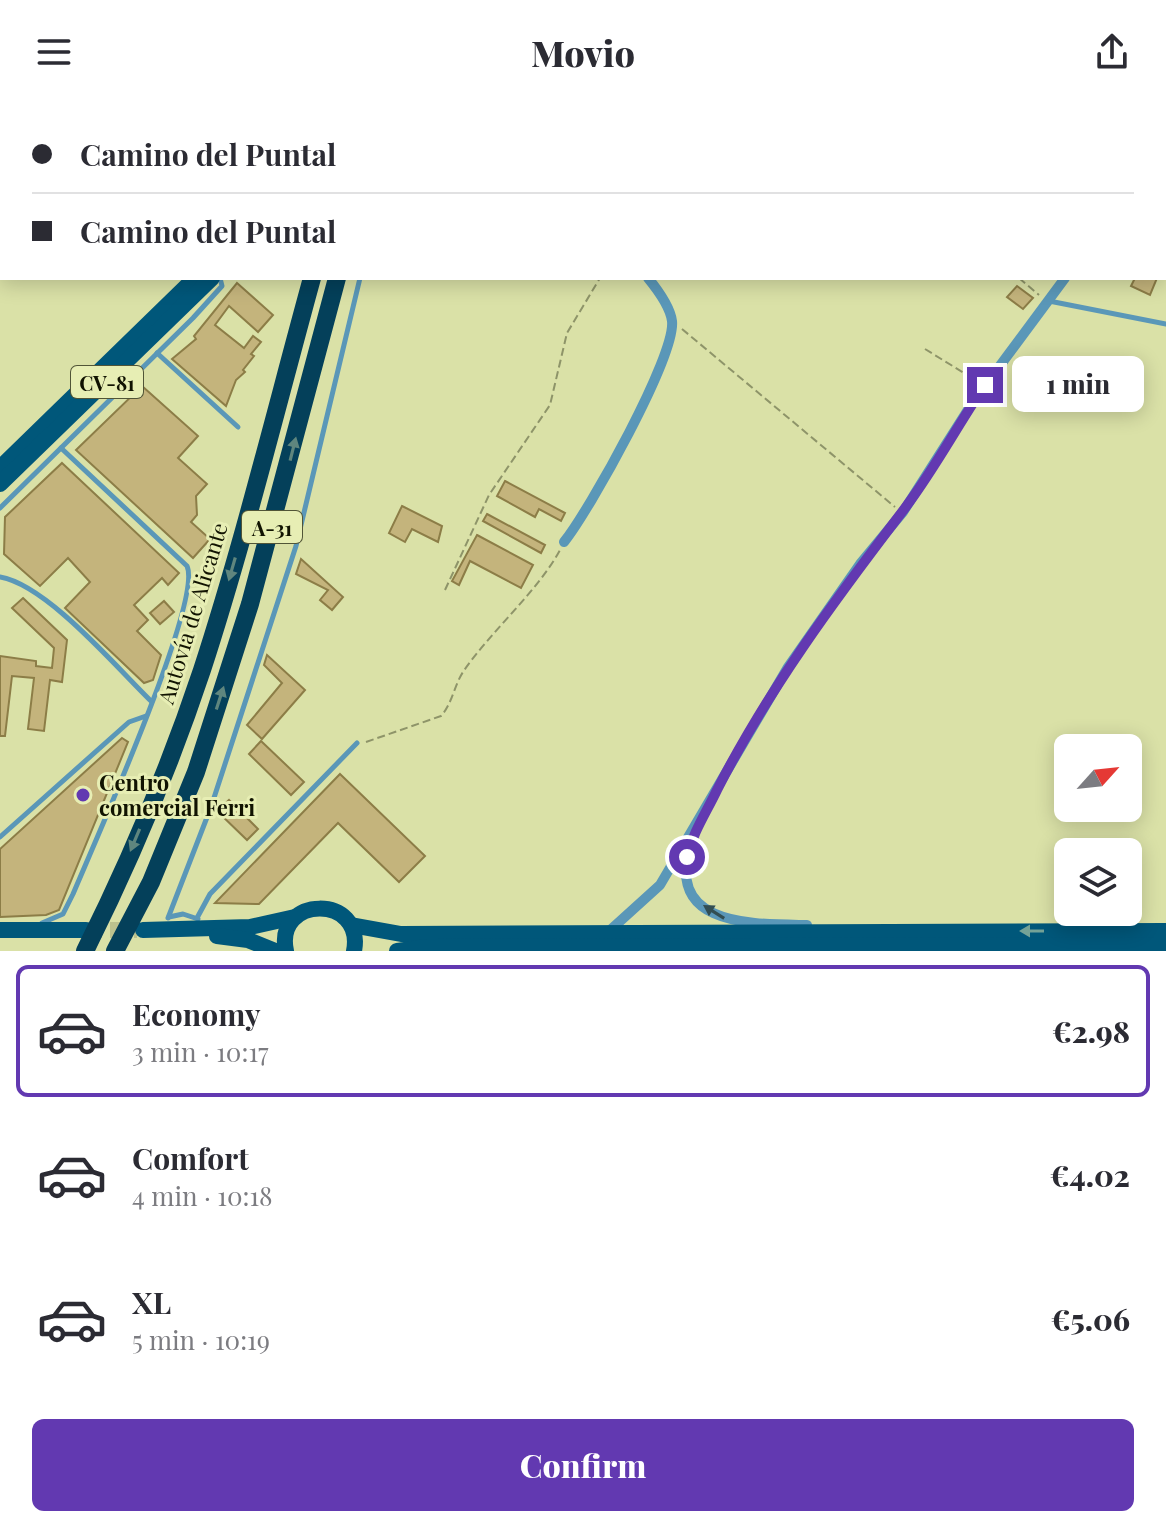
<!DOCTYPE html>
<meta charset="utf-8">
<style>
body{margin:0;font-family:"Playfair Display",serif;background:#f7f7f7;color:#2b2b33;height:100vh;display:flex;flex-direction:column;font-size:30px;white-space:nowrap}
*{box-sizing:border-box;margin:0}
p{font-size:26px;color:#7c7c81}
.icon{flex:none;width:44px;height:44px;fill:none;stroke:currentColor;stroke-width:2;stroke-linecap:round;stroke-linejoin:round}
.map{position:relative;height:847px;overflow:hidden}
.sheet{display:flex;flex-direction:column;background:#fff;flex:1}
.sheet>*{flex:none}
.guide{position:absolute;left:0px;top:0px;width:1166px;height:176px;box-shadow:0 4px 20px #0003;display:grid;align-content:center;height:176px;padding:0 32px;background:#fff}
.needle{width:52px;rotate:63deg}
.fabs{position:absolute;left:1054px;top:630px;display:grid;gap:16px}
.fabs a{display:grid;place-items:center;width:88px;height:88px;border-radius:12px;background:#fff;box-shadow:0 4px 20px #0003;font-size:40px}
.end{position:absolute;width:36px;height:36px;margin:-18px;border:10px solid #6239b1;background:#fff;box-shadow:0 0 0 4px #fff}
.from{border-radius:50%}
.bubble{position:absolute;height:56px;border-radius:12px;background:#fff;box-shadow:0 4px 20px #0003;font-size:26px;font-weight:800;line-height:56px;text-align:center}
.guide b{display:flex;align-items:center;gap:28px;height:76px;font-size:30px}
.guide b+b{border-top:2px solid #e1e1e2}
.guide i{width:20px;height:20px;background:#2b2b33}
ul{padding:14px 0 0;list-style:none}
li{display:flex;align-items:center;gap:24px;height:132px;margin:0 16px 12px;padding:0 16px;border:4px solid transparent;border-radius:12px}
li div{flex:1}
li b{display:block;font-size:30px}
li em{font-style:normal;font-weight:800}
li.active{border-color:#6239b1}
li>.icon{width:72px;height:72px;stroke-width:1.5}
.primary-button{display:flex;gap:16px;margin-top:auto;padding:16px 32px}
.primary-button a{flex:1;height:92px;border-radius:12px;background:#6239b1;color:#fff;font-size:32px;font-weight:800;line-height:92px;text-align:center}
header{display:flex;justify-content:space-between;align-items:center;height:104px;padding:0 32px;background:#fff;font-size:36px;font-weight:800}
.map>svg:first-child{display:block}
.building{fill:#c4b47c;stroke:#8c7d47;stroke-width:2}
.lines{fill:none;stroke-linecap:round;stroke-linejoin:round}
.primary-tunnel{stroke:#bcc28e;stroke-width:16;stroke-dasharray:16 8;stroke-linecap:butt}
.path{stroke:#8e9469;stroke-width:2;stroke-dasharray:8 4;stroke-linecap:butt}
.lane{stroke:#5a97b8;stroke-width:5}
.street{stroke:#5a97b8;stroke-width:10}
.primary{stroke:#00577a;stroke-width:16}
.highway{stroke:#04405a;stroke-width:18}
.oneway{fill:#5f867e}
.oneway2{fill:#324e53}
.oneway3{fill:#74a297}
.route{stroke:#6239b1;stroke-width:10}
.poi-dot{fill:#6239b1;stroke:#e7eeb4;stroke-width:3}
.labels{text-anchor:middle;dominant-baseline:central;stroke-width:6;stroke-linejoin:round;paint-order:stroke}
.shield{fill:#e7eeb4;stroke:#515537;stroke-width:2}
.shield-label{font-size:20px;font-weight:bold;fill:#111301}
.street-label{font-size:22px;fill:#111301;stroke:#e7eeb4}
.poi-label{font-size:22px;font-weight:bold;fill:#111301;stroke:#e7eeb4;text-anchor:start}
</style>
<header><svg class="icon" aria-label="menu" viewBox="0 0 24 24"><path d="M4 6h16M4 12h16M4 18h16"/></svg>Movio<svg class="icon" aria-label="share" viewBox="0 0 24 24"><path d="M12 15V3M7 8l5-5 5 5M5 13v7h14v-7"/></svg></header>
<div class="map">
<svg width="1166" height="847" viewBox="0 0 1166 847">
<rect width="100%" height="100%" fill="#dae1a7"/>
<g class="building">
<path d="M1135,174H1157L1150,191L1131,182Z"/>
<path d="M237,179L273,211L258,228L229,202L215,221L244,244L253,232L261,238L251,250L254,252L243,266L245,268L236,276L226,302L172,255L196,235L194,232Z"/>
<path d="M1017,182L1033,194L1023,205L1007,193Z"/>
<path d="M142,282L198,332L178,354L207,380L196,392L197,411L191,418L210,435L193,454L76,346Z"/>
<path d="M62,359L179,469L168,481L162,474L134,501L148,516L137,527L161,551L153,576L144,579L65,504L90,478L68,454L40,482L4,450L5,413Z"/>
<path d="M505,377L565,409L561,417L539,405L535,413L497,392Z"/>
<path d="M402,402L442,422L438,438L412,425L405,438L389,429Z"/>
<path d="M487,410L545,441L541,449L483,417Z"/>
<path d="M477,431L533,461L521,484L470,457L459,481L452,477Z"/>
<path d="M301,455L343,493L332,506L320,496L328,486L296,470Z"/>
<path d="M23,494L67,536L62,578L50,576L44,627L28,625L34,574L12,572L5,632H0V552L36,557V562L52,564L54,544L12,504Z"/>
<path d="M164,497L174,508L160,520L150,509Z"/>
<path d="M267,551L305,586L262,635L247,621L282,579L264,561Z"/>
<path d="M122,634L128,638L59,806L46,811L0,813V745Z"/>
<path d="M261,637L304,678L291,691L249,650Z"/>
<path d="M340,670L425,752L399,778L338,719L259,800L215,799Z"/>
<path d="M229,696L258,725L247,736L217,707Z"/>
</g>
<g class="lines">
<path class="primary-tunnel" d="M86,826H137"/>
<g class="path">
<path d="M1019,174L1039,191"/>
<path d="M682,225L895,403"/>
<path d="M925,245L977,277"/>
<path d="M445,486L489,391L550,301L567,229L600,174"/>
<path d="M366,638L441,612C452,600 454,582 463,568C490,528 538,487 560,446"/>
</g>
<g class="lane">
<path d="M1049,197L1166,220"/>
<path d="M157,249L238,323"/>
<path d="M0,404L193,214L222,182L220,174"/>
<path d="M0,473C47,481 116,563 151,597"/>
<path d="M0,733L129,618L146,612"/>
<path d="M169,813L183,810L198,815"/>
<path d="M168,814L211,703L296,442L360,174"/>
<path d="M197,814L210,790L357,639"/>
<path d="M42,819L63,810L73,790C93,742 203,497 187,462L61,344"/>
</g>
<g class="street">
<path d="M420,1L428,2"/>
<path d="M1164,49L1166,46"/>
<path d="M564,438C589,407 676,252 672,217C670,202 657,185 648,174"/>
<path d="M692,736C662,823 751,820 807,821"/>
<path d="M607,829L660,781L788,563L860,460L903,408L973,298L1065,174"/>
</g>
<g class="primary">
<path d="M247,2L248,0"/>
<path d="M260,2V0"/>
<path d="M0,364L195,174"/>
<path d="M0,380L212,174"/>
<path d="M351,821L401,830L1166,827"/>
<path d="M0,826H86"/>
<path d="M143,826L250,823L295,813"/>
<path d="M217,832L248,836L275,847"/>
<path d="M286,847C274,791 365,790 354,847"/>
<path d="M397,847L428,843L1166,841"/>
</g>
<g class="highway">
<path d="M337,2L338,0"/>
<path d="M375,2L376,0"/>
<path d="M398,2L399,0"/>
<path d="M85,847C130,757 170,662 202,566C244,437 276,305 312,174"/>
<path d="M115,847L151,778L196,668L250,500L337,174"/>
</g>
</g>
<defs><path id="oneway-solid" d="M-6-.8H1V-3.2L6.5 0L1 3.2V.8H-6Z" transform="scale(2)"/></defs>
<g class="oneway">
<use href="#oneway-solid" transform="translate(293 345) rotate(-76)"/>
<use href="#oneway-solid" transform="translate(232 465) rotate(106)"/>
<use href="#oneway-solid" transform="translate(220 594) rotate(-72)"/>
<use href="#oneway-solid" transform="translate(135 736) rotate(113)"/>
</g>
<use class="oneway2" href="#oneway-solid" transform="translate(714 808) rotate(-148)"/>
<use class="oneway3" href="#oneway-solid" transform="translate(1032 827) rotate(180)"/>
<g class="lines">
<path class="route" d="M687,753C693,728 706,709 717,686C768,586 834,497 902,408C933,368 957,322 985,281"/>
</g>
<circle class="poi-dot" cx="83" cy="691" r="8"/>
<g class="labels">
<g class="shield">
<rect x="71" y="262" width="72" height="32" rx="6"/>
<rect x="242" y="407" width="60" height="32" rx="6"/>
</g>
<g class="shield-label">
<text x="107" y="278">CV-81</text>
<text x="272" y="423">A-31</text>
</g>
<g class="street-label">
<text transform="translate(192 509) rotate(-73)">Autovía de Alicante</text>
</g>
<g class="poi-label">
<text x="99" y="678">Centro<tspan x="99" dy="25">comercial Ferri</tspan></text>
</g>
</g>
</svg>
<div class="fabs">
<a><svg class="needle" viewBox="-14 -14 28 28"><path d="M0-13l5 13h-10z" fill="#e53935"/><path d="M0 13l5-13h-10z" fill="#7c7c81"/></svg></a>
<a><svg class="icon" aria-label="layers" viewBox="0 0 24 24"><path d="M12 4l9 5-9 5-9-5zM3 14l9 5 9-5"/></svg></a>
</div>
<i class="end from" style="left:687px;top:753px"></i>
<i class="end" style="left:985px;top:281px"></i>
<div class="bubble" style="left:1012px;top:252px;width:132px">1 min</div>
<div class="guide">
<b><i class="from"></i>Camino del Puntal</b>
<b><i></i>Camino del Puntal</b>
</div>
</div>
<section class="sheet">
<ul>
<li class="active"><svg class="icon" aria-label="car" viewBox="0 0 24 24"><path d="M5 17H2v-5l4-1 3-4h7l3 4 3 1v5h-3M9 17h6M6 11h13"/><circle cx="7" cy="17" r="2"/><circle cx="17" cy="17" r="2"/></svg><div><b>Economy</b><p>3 min · 10:17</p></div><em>€2.98</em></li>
<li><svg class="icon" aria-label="car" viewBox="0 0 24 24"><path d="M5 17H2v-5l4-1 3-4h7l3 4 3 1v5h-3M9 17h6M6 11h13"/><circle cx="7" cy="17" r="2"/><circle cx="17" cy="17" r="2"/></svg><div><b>Comfort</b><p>4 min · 10:18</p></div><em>€4.02</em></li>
<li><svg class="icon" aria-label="car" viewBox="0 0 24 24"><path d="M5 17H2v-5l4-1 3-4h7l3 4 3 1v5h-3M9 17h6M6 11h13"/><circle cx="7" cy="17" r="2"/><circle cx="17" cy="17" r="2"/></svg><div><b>XL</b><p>5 min · 10:19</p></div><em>€5.06</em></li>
</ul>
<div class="primary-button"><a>Confirm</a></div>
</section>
